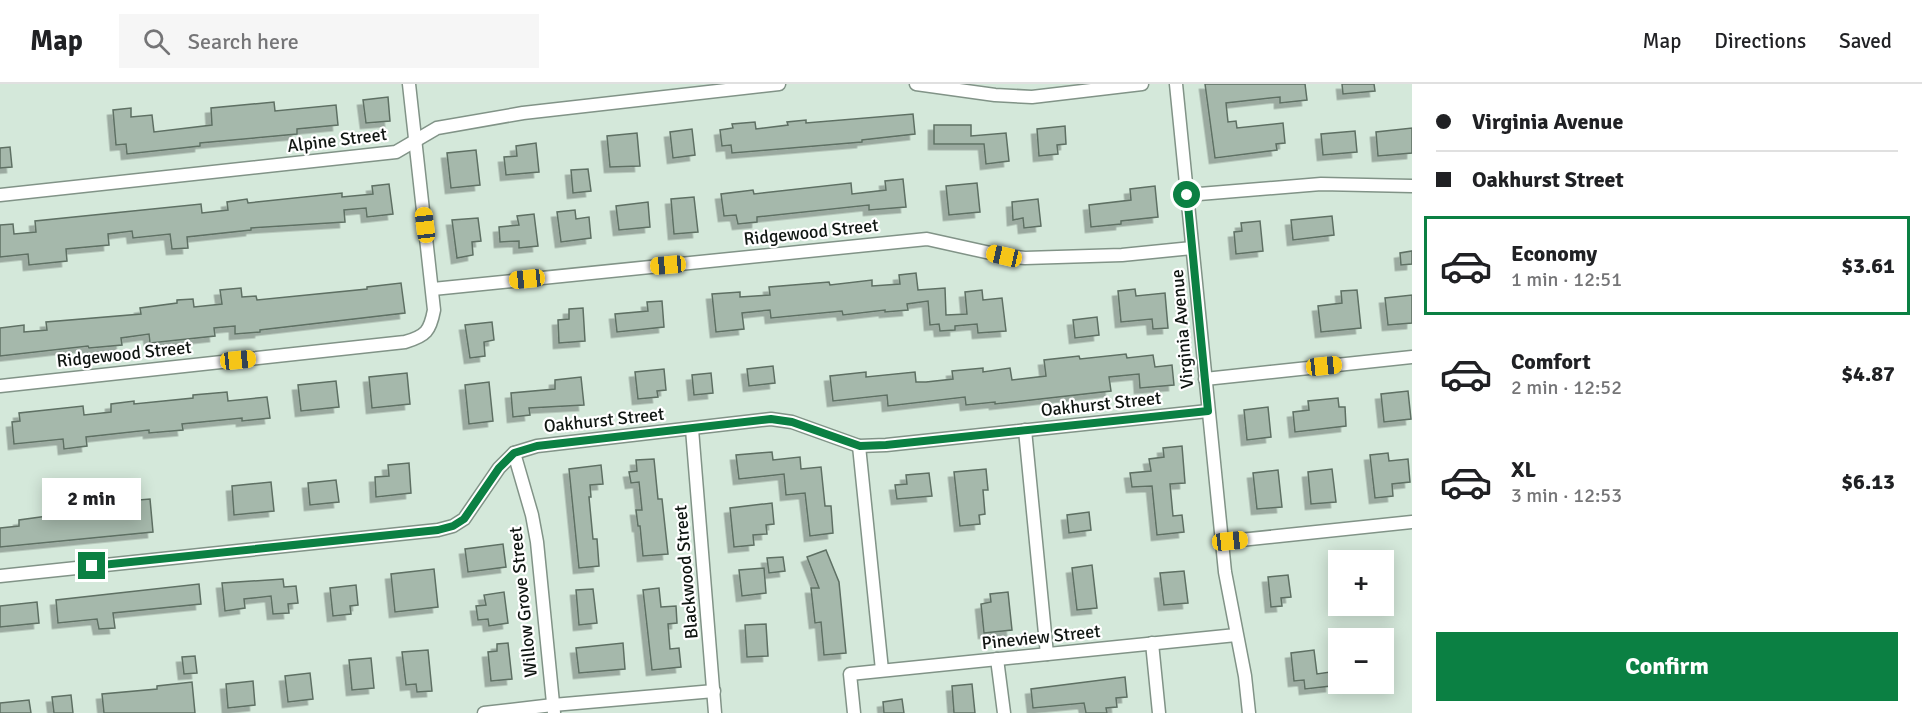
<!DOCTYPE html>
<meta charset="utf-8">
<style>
body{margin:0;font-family:Signika,sans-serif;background:#f6f6f6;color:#202124;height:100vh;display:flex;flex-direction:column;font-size:22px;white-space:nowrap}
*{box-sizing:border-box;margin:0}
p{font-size:20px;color:#757577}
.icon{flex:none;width:33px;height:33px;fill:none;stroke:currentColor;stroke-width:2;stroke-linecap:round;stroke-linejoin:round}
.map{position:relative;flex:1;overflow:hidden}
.side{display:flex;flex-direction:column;background:#fff;width:510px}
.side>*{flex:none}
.guide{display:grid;align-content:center;height:132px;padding:0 24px;background:#fff}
.buttons{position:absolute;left:1328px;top:466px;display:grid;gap:12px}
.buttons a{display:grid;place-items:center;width:66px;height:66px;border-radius:0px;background:#fff;box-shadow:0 3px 15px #0003;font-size:30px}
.end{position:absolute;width:27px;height:27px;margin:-14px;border:8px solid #0b8043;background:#fff;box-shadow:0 0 0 3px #fff}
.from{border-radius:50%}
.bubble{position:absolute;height:42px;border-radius:0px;background:#fff;box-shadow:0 3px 15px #0003;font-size:20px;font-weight:700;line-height:42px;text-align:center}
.car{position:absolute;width:18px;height:36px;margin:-18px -9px;border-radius:8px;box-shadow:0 0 4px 2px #0007;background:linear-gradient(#f5c518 24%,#345 0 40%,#f5c518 0 76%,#345 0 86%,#f5c518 0)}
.guide b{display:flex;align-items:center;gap:21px;height:57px;font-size:22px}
.guide b+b{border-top:2px solid #e0e0e0}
.guide i{width:15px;height:15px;background:#202124}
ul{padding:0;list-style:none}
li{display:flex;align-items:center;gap:18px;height:99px;margin:0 12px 9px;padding:0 12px;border:3px solid transparent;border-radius:0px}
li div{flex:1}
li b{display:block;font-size:22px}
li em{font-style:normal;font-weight:700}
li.selected{border-color:#0b8043}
li>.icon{width:54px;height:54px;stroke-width:1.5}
.button{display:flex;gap:12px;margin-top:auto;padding:12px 24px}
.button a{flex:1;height:69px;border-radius:0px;background:#0b8043;color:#fff;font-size:24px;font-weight:700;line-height:69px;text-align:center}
header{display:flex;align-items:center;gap:36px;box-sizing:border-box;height:84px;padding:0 30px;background:#fff;border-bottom:2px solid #e0e0e0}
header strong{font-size:28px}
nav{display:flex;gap:33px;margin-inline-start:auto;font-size:21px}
.search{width:420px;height:54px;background:#f6f6f6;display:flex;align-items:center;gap:15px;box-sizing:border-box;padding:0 21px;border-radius:0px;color:#757577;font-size:22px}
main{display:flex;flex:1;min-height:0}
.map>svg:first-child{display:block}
.building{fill:#a5b8ab;stroke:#5e7064;stroke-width:1.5;filter:url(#shadow)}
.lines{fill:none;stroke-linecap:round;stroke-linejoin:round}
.street-casing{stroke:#819387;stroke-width:15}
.street{stroke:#fff;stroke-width:12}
.route{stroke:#0b8043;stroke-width:8}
.labels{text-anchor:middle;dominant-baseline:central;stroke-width:4.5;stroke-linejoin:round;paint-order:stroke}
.street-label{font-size:18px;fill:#101612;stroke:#fff}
</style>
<header>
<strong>Map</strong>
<div class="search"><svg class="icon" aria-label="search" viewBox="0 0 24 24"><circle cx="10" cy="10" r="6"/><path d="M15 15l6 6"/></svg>Search here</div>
<nav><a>Map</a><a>Directions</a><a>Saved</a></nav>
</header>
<main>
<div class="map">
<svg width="1412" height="629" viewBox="0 0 1412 629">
<defs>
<filter id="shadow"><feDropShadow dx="-5.5" dy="5.5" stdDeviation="0" flood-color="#0004"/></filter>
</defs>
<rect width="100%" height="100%" fill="#d4e8da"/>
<g class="building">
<path d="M1205,0H1305L1307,16L1280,19V13L1226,19L1228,38L1236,37L1237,44L1283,39L1285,59L1276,60L1277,66L1215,74Z"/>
<path d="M1342,0H1374L1375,7L1343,10Z"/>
<path d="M388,13L390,37L366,39L363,16Z"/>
<path d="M274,18L275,27L336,21L338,41L297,45V50L200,59V62L127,70L126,60L116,61L113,26L131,24V33L152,31L154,48L212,41L211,24Z"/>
<path d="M913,30L915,50L862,56V58L732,69L731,61L722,62L720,46L733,44L732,40L755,38L756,45L788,41L787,38L806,36V39Z"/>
<path d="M934,41H971V52L1006,49L1009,77L986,80L984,60H934Z"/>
<path d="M1065,42L1066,60L1057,61L1058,70L1039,72L1037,45Z"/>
<path d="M1412,44V69L1378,72L1376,48Z"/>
<path d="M692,45L695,71L673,74L670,48Z"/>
<path d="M1355,47L1357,68L1323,71L1321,50Z"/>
<path d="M637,49L640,82L610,83L607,52Z"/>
<path d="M536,59L539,88L506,91L504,73L517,72L516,62Z"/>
<path d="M10,63L12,83L0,84V64Z"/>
<path d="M476,66L480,101L451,104L447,69Z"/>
<path d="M588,85L591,107L573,109L571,86Z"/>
<path d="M903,95L906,123L869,126V121L757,133V138L738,140L736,131L724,132L721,110L753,106L754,110L851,99L852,110L886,106L885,97Z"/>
<path d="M977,99L980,128L949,131L946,102Z"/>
<path d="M389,100L393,130L367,133L366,124L344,126L345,138L251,144V146L187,153L188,164L172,165L170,150L133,154L132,147L108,150L109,161L66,165L67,177L29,181L28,170L0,173V141L13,140L14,150L36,148L35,137L201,120L202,129L228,126L227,118L247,115L248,119L342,109V113L373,110L372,102Z"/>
<path d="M1155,102L1158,133L1121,137V140L1091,143L1089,121L1131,116L1130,105Z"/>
<path d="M694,113L698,148L674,150L671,115Z"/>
<path d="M1038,115L1041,142L1024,144L1023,134L1013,136L1012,118Z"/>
<path d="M648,118L650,143L619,146L616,122Z"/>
<path d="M575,126L576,135L589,133L591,154L561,158L557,128Z"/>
<path d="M534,130L538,162L519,164V157L500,158L499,143L519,141L517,132Z"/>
<path d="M1332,132L1334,151L1293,156L1291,136Z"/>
<path d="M478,134L481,157L472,158L473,171L457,174L452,136Z"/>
<path d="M1260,137L1263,167L1236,170L1234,148L1242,147L1241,139Z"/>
<path d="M1412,167V180L1401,181L1400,169Z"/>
<path d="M916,189L918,206L945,204L946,231L967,230L965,208L982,206L983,216L1002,214L1006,247L978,249L977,240L955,242V246L940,247L939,240L930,241L928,217L907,220L908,226L885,228V226L843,231L842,227L771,234L770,226L742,229L744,245L716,248L712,210L740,208V213L770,211L769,203L829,198L830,201L872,196V202L900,200L899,191Z"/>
<path d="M401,199L405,229L260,246V248L235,250V242L214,244L215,252L150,259L149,250L121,254L122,261L89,264L88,262L0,272V244L24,241V248L47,246L46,238L141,230L140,224L177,219V216L193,215L194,223L222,220L220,206L241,204L242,213L256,212L257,216L367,205V203Z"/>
<path d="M1135,205L1136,212L1165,209L1168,244L1153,245L1152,235L1121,238L1118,207Z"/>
<path d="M1357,206L1361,244L1321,248L1318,222L1342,219L1341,207Z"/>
<path d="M1412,211V239L1388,241L1385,214Z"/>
<path d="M662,217L664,243L617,248L615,230L648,227L647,218Z"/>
<path d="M583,224L585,257L559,259L558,236L569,235V225Z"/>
<path d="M1097,233L1099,251L1075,254L1073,236Z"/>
<path d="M492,238L494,256L484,258L485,272L470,274L465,241Z"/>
<path d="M1126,270L1127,274L1153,271L1155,283L1172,281L1174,301L1140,304L1139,290L1109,293L1111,307L995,320V318L966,321L965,313L888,322L887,311L833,317L830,292L866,288V293L915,288L916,298H926L953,295L952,287L983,284V288L1010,284L1012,296L1046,292L1044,276L1079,272L1080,275Z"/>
<path d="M773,282L775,299L749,302L747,285Z"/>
<path d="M664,285L666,306L657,307L658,313L638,315L635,288Z"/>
<path d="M407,289L410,320L372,324L369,293Z"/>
<path d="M711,289L713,309L694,311L692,291Z"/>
<path d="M581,293L584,321L529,324L530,331L513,333L511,309L555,305V296Z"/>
<path d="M336,297L339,323L301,327L298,301Z"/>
<path d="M489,298L493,337L469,340L465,301Z"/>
<path d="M1408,307L1411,335L1384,338L1381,310Z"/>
<path d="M227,308L228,317L267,313L270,334L242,337V334L182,340L183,346L149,349V346L86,353L87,362L64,365L63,355L14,360L12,338L20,337L19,329L83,322L84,331L111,328V320L134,317V320L193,314V311Z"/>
<path d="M1338,314L1339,323H1345L1346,342L1295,348L1293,328L1309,326L1308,317Z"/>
<path d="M1268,323L1271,353L1247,356L1244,326Z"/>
<path d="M1182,362L1185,399L1170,400L1173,432L1182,431L1184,448L1157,451L1152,402L1132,403L1130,389L1151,387L1149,375L1164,373L1163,364Z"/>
<path d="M772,368L773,376L800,373L801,385L821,383L825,422H831L833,449L810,452L805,409L786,411L784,390L739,395L736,371Z"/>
<path d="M1388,369L1389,377L1408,375L1410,398L1392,400L1393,412L1375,414L1370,371Z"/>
<path d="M654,375L658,415H662L668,470L643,472L640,442H638L636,426H642L639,398L631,399L629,388L637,387L636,376Z"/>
<path d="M409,379L411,409L376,413L375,393L389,392L388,381Z"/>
<path d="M601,381L603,400L590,401L591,413H589L593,455H597L599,482L579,484L569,385Z"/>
<path d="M986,385L988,406H983L985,430L979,431L980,440L960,442L954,388Z"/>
<path d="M1332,385L1336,418L1311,420L1308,388Z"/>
<path d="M1278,386L1282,423L1257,425L1253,389Z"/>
<path d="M929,389L932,412L897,415L895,401L907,400L906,391Z"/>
<path d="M336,396L339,418L310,421L308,399Z"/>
<path d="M271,398L274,427L234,431L232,402Z"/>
<path d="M150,415L153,448L0,463V444L19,442V436L69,429L70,434L128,428L127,417Z"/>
<path d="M772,419L774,440L766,441L767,450L753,451L754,461L734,463L730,424Z"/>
<path d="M1089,428L1091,446L1069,449L1067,431Z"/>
<path d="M503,460L506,483L468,488L465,465Z"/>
<path d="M826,466L839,498L846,569L824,571L821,538L815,539L811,504H819L807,473Z"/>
<path d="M783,473L785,487L769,489L767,474Z"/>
<path d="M1092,481L1097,524L1077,526L1072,484Z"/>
<path d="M764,484L766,509L742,512L739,486Z"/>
<path d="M434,485L438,523L395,528L391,490Z"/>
<path d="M1184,487L1188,519L1164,521L1160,489Z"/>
<path d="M1288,491L1291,513L1281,514L1282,522L1271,523L1268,493Z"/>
<path d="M283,495L284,503L296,502L298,519L288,520L289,529L273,530L271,512L244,515L245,524L225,527L222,499Z"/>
<path d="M199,500L201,520L113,529L115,544L99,545L97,535L58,539L56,516Z"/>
<path d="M356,501L358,521L350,522L351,530L333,532L330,504Z"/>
<path d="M659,504L661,523L676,522L677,539L668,540L670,565L679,564L681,583L652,586L643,506Z"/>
<path d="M593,505L597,539L579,541L576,506Z"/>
<path d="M504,508L508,539L489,542L488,535L478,536L476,522L486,521L484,511Z"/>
<path d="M1008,508L1012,546L984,549L981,520L991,518L990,510Z"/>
<path d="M37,518L39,539L0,543V522Z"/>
<path d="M766,540L768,572L747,573L745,541Z"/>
<path d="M508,559L512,595L491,597L488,568L497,567V560Z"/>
<path d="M623,559L625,585L579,589L576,564Z"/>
<path d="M428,566L432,607L417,608L416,600L406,601L402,568Z"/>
<path d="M1314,566L1317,590L1330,588L1331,602L1305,605L1304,596L1294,597L1291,569Z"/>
<path d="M195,572L197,589L184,590L182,573Z"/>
<path d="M371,574L374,604L352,606L349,576Z"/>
<path d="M310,589L313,615L288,618L285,592Z"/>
<path d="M1125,593L1127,613L1116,614L1117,623L1106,624L1107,629H1086L1084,619L1033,624L1031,605Z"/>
<path d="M253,597L255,621L228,624L226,600Z"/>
<path d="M192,598L195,629H104L102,610L157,605V602Z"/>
<path d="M972,600L975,629H954L952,602Z"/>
<path d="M71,611L73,629H54L52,613Z"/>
<path d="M902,615L904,629H884L883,618Z"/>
<path d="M29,616L31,629H0V619Z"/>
</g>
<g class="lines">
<g class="street-casing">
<g id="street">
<path d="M916,0L995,11L1032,13L1142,0"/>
<path d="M1176,0L1225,488L1245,592L1249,629"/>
<path d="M0,111L396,68L437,44L523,29L779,0"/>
<path d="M1187,111L1321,100L1412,102"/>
<path d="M433,205L927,155L1004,172L1025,174L1122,171L1192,164"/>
<path d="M1205,295L1412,273"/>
<path d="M0,302L405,258C426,252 430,247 434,226L409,0"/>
<path d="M692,345L715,629"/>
<path d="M1025,346L1047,570"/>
<path d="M859,362L882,586"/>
<path d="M514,369L532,431L537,458L554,629"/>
<path d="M1221,458L1412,438"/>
<path d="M0,492L438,446L453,442L464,435L499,384L514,369L537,362L771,335L792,338L859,362L886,361L1208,327"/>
<path d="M1152,559L1159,629"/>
<path d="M997,575L1004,629"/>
<path d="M484,629L553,621L714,607"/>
<path d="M854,629L850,590L1236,551"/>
</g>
</g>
<use href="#street" class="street"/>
</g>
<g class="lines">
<path class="route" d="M92,482L438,446L453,442L464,435L499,384L514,369L537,362L771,335L792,338L860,362L886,361L1208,327L1187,111"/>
</g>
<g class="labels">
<g class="street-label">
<text transform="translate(337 56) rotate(-7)">Alpine Street</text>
<text transform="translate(811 148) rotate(-6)">Ridgewood Street</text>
<text transform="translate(1182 245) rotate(-95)">Virginia Avenue</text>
<text transform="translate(124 270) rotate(-6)">Ridgewood Street</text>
<text transform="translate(1101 320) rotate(-6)">Oakhurst Street</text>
<text transform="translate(604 336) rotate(-6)">Oakhurst Street</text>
<text transform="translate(686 488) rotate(-95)">Blackwood Street</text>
<text transform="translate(523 518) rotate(-96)">Willow Grove Street</text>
<text transform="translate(1041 553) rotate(-6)">Pineview Street</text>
</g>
</g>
</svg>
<div class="buttons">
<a>+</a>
<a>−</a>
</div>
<i class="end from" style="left:1187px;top:111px"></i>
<i class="end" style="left:92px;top:482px"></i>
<div class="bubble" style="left:42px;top:394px;width:99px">2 min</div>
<i class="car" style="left:425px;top:141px;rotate:353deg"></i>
<i class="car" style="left:1004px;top:172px;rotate:283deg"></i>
<i class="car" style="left:668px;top:181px;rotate:265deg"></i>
<i class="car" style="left:527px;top:195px;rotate:264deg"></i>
<i class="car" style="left:238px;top:276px;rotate:84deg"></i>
<i class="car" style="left:1324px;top:282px;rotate:84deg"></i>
<i class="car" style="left:1230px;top:457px;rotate:84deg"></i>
</div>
<section class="side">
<div class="guide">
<b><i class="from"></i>Virginia Avenue</b>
<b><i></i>Oakhurst Street</b>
</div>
<ul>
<li class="selected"><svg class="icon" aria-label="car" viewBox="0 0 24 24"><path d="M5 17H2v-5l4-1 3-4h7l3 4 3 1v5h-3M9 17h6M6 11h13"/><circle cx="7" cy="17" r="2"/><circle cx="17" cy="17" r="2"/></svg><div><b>Economy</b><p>1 min · 12:51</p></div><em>$3.61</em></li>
<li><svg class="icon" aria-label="car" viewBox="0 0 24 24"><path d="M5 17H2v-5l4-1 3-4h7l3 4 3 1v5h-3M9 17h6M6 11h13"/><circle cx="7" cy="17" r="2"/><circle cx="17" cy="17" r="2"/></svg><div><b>Comfort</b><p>2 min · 12:52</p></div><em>$4.87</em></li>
<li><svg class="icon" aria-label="car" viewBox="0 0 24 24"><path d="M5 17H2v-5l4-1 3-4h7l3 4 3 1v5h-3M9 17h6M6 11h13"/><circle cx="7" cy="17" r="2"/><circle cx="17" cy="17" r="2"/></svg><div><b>XL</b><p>3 min · 12:53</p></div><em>$6.13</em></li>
</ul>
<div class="button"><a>Confirm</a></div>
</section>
</main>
